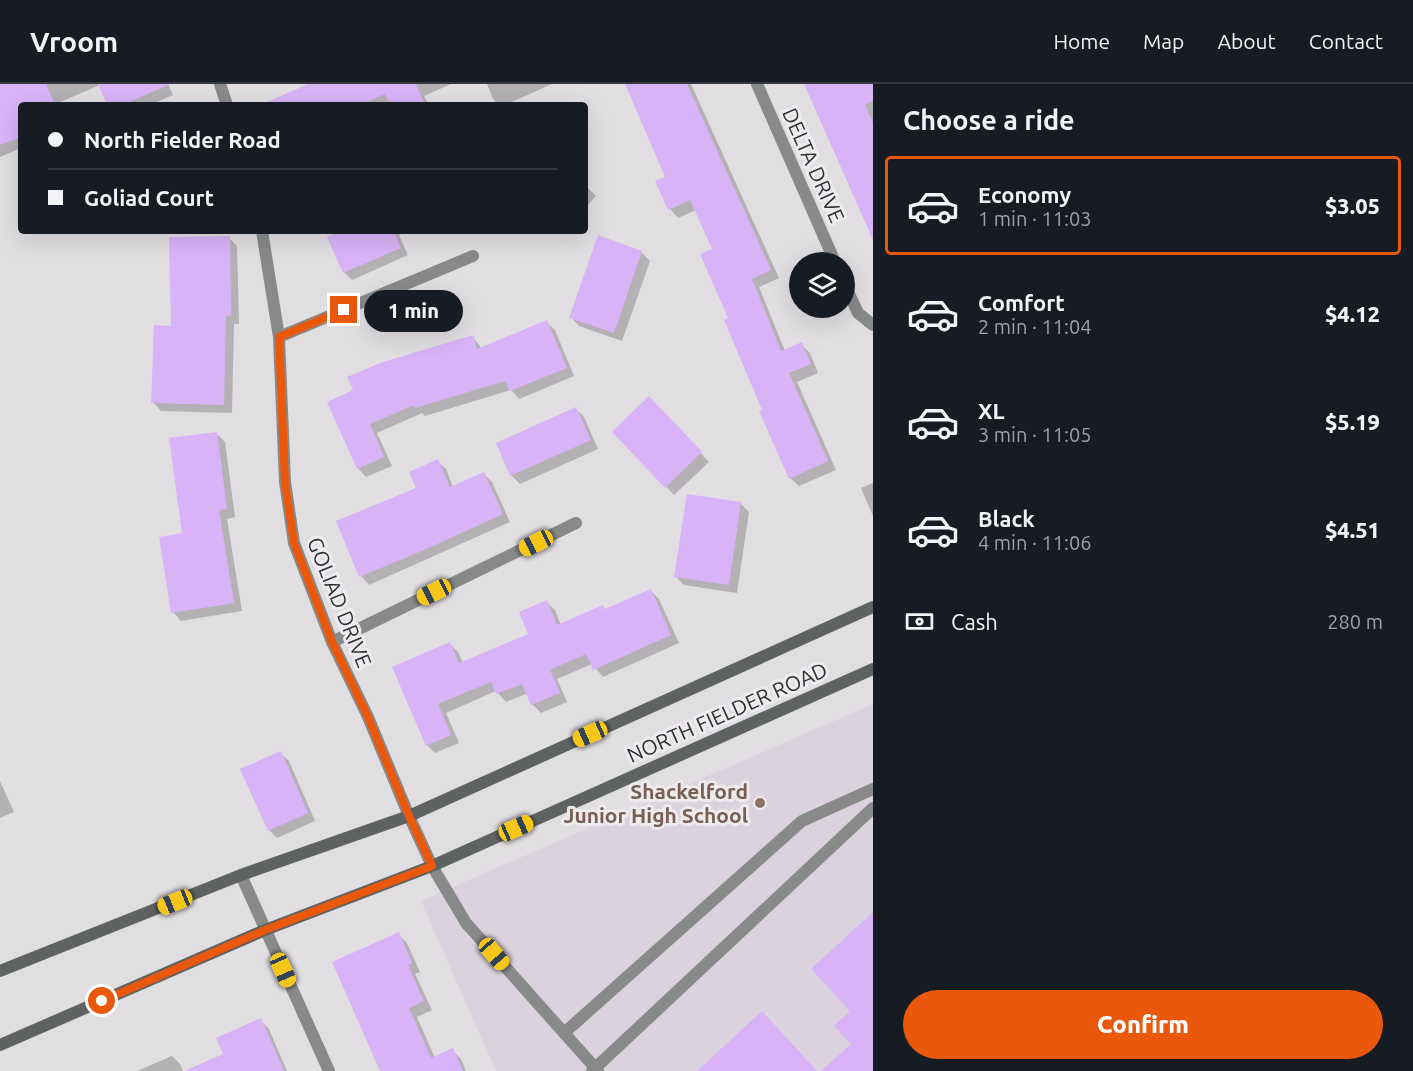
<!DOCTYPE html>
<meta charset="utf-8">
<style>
body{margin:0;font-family:Ubuntu,sans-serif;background:#20242c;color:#f1f3f6;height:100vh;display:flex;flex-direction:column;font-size:22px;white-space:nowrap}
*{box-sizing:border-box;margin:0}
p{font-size:20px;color:#9ea1a6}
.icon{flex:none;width:33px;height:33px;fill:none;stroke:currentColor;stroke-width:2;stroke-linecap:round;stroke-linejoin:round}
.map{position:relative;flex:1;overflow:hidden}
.sheet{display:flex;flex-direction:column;background:#171b24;width:540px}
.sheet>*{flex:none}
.hud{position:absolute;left:18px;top:18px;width:570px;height:132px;border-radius:6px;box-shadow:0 6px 24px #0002;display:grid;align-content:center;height:132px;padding:0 30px;background:#171b24}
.fabs{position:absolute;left:789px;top:168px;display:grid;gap:12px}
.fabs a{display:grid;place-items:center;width:66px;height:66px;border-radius:50%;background:#171b24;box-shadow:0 6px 24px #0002;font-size:30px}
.end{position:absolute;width:27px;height:27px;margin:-14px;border:8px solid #ea580c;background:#fff;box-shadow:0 0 0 3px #fff}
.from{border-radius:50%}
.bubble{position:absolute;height:42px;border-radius:21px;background:#171b24;box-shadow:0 6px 24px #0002;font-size:20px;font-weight:800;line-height:42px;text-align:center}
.car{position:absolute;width:18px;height:36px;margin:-18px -9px;border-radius:8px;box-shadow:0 0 4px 2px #0007;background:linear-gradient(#f5c518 24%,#345 0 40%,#f5c518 0 76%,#345 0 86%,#f5c518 0)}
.hud b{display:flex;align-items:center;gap:21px;height:57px;font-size:22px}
.hud b+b{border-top:2px solid #363941}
.hud i{width:15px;height:15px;background:#f1f3f6}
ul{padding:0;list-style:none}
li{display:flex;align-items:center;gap:18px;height:99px;margin:0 12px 9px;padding:0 18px;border:3px solid transparent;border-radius:6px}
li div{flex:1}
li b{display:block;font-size:22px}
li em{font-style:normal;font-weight:800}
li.current{border-color:#ea580c}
li>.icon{width:54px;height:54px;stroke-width:1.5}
h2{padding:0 30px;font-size:27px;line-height:72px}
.pay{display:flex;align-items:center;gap:15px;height:66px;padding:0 30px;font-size:22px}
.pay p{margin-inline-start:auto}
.primary-button{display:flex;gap:12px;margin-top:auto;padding:12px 30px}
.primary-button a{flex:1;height:69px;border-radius:36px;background:#ea580c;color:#fff;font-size:24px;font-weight:800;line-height:69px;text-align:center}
header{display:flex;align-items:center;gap:36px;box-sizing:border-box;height:84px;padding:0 30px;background:#171b24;border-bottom:2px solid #363941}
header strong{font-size:28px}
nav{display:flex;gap:33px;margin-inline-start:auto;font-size:21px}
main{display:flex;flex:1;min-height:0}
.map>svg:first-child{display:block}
.built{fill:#dad2dc}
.shadow{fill:#0003}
.building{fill:#d9b3f8}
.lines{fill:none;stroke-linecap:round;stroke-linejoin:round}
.lane{stroke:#888a8a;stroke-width:12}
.street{stroke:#888a8a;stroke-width:12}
.secondary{stroke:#5e6262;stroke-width:12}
.route{stroke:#ea580c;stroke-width:8}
.education-dot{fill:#8d6e63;stroke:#eeebef;stroke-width:2}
.labels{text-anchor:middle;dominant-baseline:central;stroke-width:6;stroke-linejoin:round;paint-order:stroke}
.street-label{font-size:21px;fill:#302f31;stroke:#eeebef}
.education-label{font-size:21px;font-weight:bold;fill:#785e54;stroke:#eeebef;text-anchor:end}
</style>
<header>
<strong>Vroom</strong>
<nav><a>Home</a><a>Map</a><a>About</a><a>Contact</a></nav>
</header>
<main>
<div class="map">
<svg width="873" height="987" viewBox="0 0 873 987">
<rect width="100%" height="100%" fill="#e1dee2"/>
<path class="built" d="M873,620V987H496L421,817Z"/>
<g class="shadow">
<path d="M8,0H168L173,11L150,21H109L100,1L58,19L59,21H21V64L0,73V3Z"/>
<path d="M312,0H451L424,12L429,21H391L390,18L384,21H284Z"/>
<path d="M487,0H552L505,21H499L493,15Z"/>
<path d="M627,0H691L779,194L759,203L785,267L801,260L810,269L818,289L797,298L836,386L799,402L790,394L730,235L714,166L696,126L678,134L670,125L667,93Z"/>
<path d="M807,0H873V150Z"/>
<path d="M585,101L596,112L585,124Z"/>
<path d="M344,147H408L399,151L408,171L352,196L344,188L329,154Z"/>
<path d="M229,154L237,162L239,240H234L232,329L161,327L153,318L172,243Z"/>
<path d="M641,168L650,177L622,257L579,242L571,233Z"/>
<path d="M546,238L555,246L574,292L519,315L511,306L425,332L422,329L377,349L392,382L366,393L358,384L329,319L473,253L482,265Z"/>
<path d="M649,314L709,378L674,411L614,348Z"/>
<path d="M576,325L584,333L598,365L520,400L511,391Z"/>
<path d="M217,350L225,358L235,433L227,435L242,527L181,537L173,528L183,451Z"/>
<path d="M437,377L446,385L453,403L483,389L492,398L510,438L369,501L361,492L338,438L418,404Z"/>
<path d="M873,399V432L861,404Z"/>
<path d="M741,420L749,428L737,509L684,501L676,493Z"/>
<path d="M650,506L659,515L679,559L603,593L592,580L557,595L567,618L541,629L532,620L528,609L506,618L496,607L446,629L459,659L435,669L427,661L450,560L458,568L463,579L530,551L546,518L555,526L561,541L606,526Z"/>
<path d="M280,669L289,677L315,737L277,754L269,746Z"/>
<path d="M0,697L14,728L0,734Z"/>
<path d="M398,850L407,859L420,888L415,890L432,926L417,933L435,974L452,966L461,975L466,987H382Z"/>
<path d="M260,936L269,945L287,987H188L225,970Z"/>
<path d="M172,972L180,980L183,987H137Z"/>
</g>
<g class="building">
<path d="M0,0H46L55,21H21V53L0,61Z"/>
<path d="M98,0H170L123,21H107Z"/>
<path d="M308,0H416L425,21H390L385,10L360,21H260Z"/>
<path d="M625,0H687L771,186L752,195L781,267L802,258L811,280L789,289L828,377L789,395L759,327L762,326L724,236L728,234L700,170L712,165L690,116L668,126L655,97L665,93Z"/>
<path d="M804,0H873V17L865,21L873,39V156Z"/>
<path d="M340,147H394L401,164L343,189L327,153Z"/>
<path d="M598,151L642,167L614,249L569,234Z"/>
<path d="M230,152L231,232H226L224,321L151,319L154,241L171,242L169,153Z"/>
<path d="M547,236L567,284L510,307L505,297L415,324L414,321L370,340L384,373L357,385L327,318L353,306L347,293L380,279L473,251L477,265Z"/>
<path d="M649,312L702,368L665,404L612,348Z"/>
<path d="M576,323L591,356L510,392L496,359Z"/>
<path d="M217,348L227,425L219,426L234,519L171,529L159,453L182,449L169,354Z"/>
<path d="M438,375L450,403L484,388L503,430L422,467L359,493L336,437L416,404L409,388Z"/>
<path d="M687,410L741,418L729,501L674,493Z"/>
<path d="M651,505L671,551L593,586L586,570L550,586L560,609L531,621L522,600L496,610L491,598L438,620L451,651L426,662L392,583L450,558L459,579L528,550L519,528L547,516L557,541L603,521L605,525Z"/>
<path d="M281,667L308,729L268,747L240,685Z"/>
<path d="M873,828V987H821L851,960L834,942L850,927L811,885Z"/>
<path d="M399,848L412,879L408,881L424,917L409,924L431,974L453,964L463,987H380L332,878Z"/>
<path d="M762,927L817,987H697Z"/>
<path d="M261,934L284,987H184L223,970L216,954Z"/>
</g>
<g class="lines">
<g class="lane">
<path d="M432,782L466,839L598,987"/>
<path d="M564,949L802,737L873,705"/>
<path d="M592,987L873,724"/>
</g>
<g class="street">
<path d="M220,0L227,21"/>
<path d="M757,0L835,178"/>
<path d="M262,147L279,253L285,398L294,459L332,558L368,633L409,732L432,782"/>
<path d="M844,199L858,229L873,241"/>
<path d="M279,253L473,172"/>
<path d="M332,558L576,439"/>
<path d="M241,791L329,987"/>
</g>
<g class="secondary">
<path d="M0,887L241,791L409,732L873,523"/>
<path d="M0,961L265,846L432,782L873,585"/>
</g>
</g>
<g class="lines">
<path class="route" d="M102,917L265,846L432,782L409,732L368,633L332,558L294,459L285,398L279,253L344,226"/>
</g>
<circle class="education-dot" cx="760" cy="719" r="6"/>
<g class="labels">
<g class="street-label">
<text transform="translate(814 81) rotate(66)">DELTA DRIVE</text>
<text transform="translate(340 518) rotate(68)">GOLIAD DRIVE</text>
<text transform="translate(727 628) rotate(-24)">NORTH FIELDER ROAD</text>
</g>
<g class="education-label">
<text x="748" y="707">Shackelford<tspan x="748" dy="24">Junior High School</tspan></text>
</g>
</g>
</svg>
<div class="fabs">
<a><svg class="icon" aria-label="layers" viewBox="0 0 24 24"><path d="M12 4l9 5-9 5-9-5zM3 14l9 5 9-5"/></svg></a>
</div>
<i class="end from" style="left:102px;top:917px"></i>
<i class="end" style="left:344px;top:226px"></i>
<div class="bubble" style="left:364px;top:206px;width:99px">1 min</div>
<i class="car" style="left:536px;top:459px;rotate:244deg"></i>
<i class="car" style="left:434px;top:508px;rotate:244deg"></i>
<i class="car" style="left:590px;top:650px;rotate:246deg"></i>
<i class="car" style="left:516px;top:744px;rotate:66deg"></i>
<i class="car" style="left:175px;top:818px;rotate:248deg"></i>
<i class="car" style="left:494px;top:870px;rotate:139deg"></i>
<i class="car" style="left:283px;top:886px;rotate:156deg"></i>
<div class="hud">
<b><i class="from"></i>North Fielder Road</b>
<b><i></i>Goliad Court</b>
</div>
</div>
<section class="sheet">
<h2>Choose a ride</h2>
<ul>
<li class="current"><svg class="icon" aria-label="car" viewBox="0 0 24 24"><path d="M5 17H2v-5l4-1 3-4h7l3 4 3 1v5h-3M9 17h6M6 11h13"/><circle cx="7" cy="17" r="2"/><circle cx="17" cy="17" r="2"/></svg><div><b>Economy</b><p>1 min · 11:03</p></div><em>$3.05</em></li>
<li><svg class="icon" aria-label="car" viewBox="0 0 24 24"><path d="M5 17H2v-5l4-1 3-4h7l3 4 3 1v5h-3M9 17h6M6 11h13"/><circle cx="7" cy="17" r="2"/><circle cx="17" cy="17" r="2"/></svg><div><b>Comfort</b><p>2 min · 11:04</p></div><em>$4.12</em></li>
<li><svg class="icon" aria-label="car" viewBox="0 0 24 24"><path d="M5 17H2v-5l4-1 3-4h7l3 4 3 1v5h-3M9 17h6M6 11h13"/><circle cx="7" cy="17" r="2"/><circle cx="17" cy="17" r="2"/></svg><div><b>XL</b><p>3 min · 11:05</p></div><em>$5.19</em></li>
<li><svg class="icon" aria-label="car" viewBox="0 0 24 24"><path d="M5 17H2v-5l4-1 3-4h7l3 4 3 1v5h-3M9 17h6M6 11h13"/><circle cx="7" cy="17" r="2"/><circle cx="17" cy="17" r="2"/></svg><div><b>Black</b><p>4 min · 11:06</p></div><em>$4.51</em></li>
</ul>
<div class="pay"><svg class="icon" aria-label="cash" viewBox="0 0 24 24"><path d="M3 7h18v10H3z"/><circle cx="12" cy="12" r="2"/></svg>Cash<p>280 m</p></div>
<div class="primary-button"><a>Confirm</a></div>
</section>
</main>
